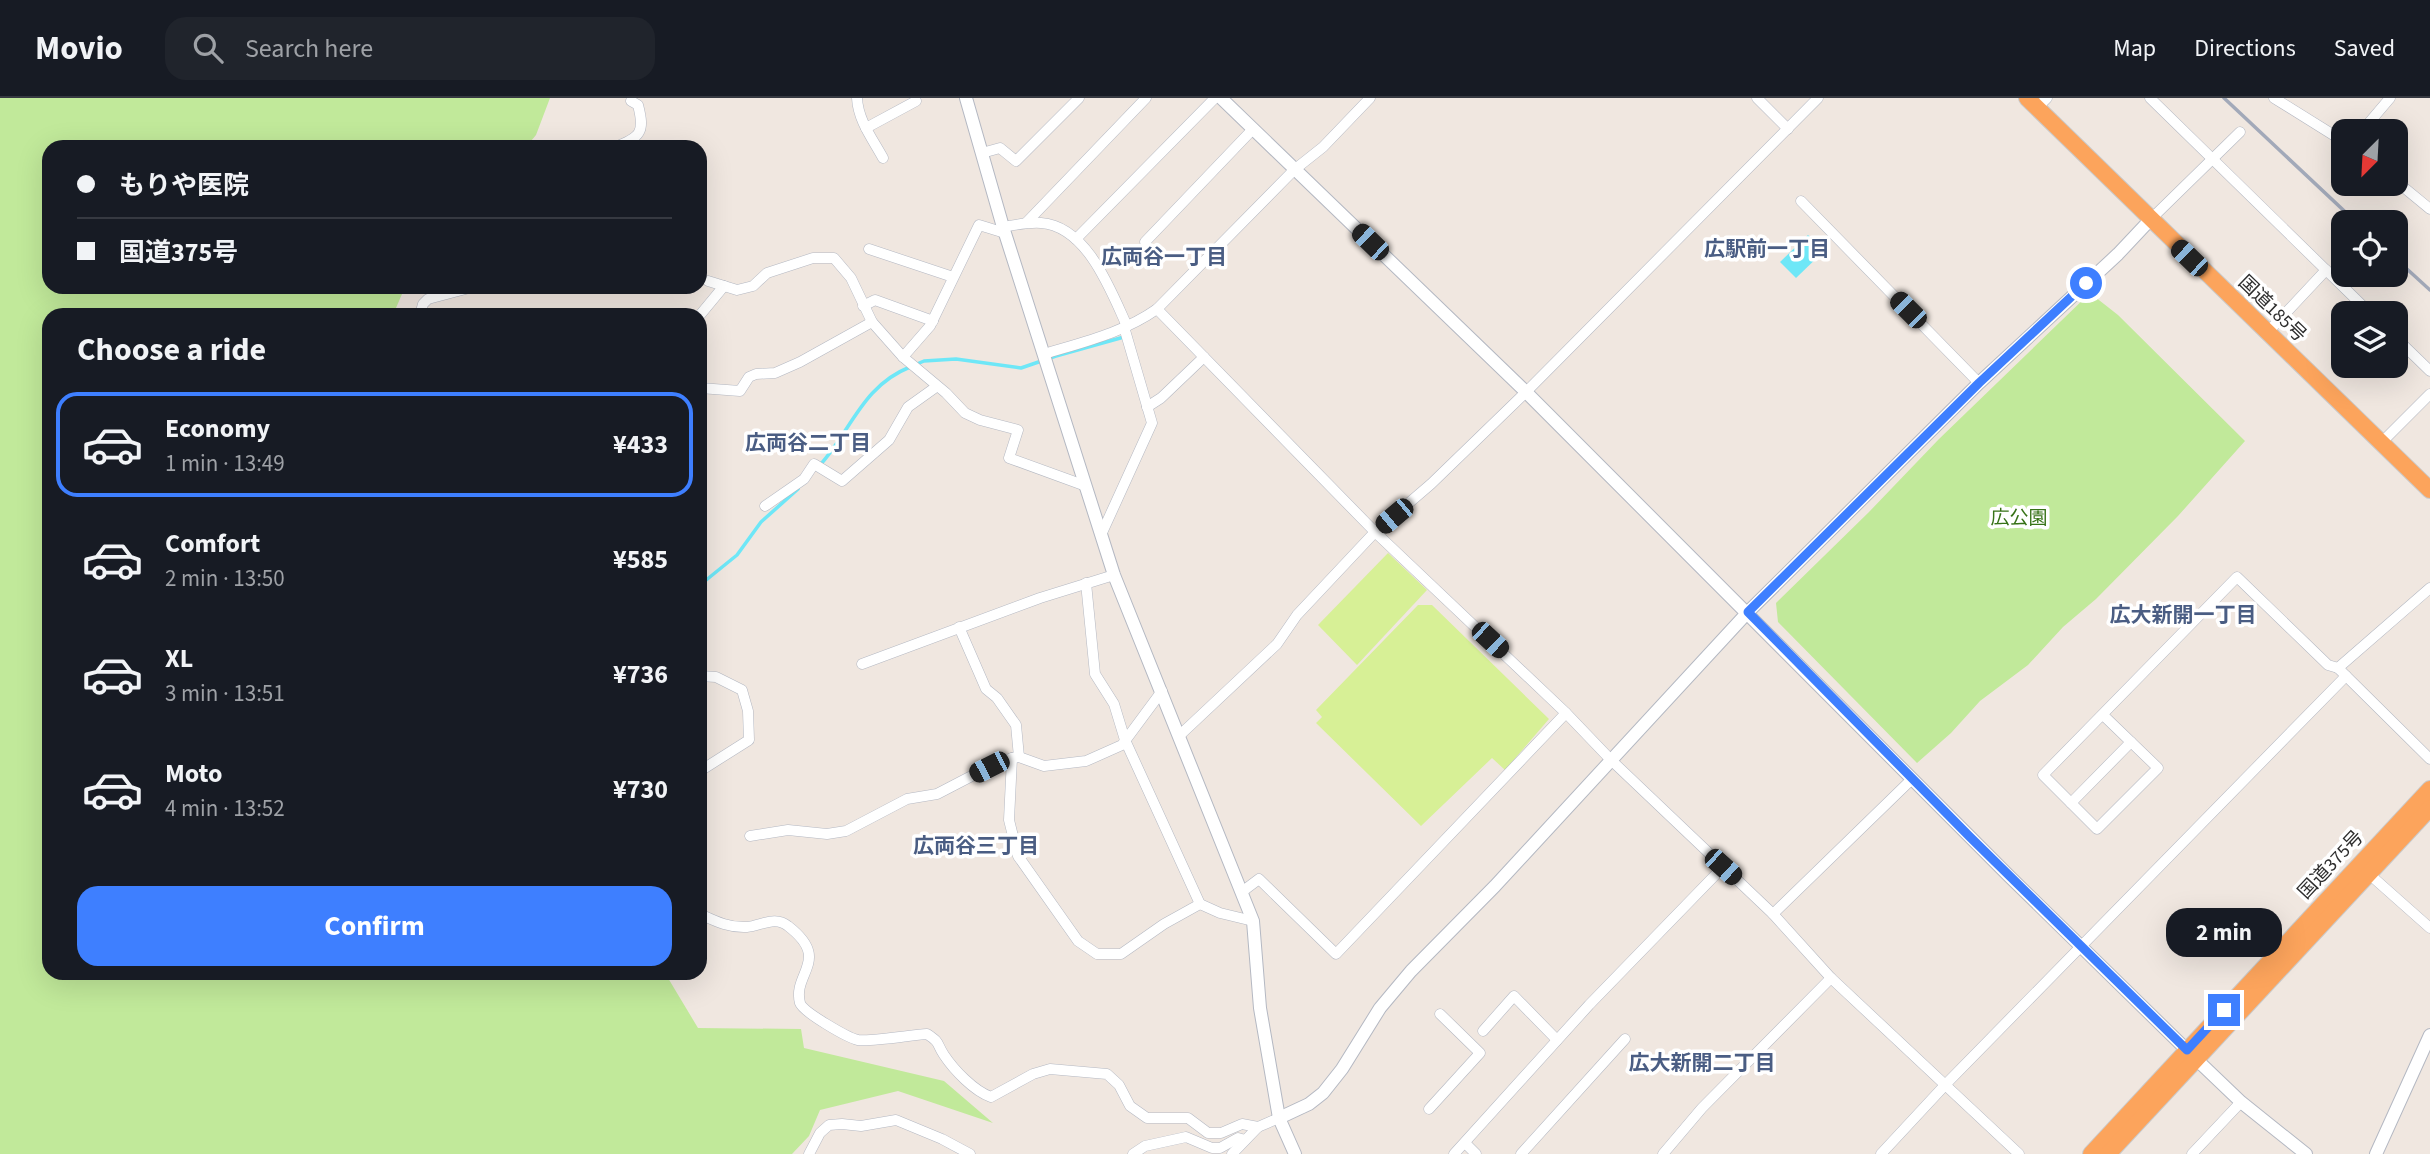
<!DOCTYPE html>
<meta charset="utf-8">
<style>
body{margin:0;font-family:"Source Sans 3","Noto Sans JP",sans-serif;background:#20242c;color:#f1f3f6;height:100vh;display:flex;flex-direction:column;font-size:26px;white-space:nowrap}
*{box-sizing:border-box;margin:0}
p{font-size:23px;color:#9ea1a6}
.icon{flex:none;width:38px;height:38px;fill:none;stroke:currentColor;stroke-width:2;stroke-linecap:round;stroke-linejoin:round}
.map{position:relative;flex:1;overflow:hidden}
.panel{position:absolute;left:42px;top:210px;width:665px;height:672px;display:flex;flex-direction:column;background:#171b24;border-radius:21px;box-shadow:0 7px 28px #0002}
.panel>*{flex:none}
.banner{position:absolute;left:42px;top:42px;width:665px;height:154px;border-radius:21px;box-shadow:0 7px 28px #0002;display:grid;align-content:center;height:154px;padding:0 35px;background:#171b24}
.needle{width:46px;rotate:204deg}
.fabs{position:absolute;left:2331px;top:21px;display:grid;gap:14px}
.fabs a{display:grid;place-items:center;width:77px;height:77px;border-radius:14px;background:#171b24;box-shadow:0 7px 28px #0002;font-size:35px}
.end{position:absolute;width:32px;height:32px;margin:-16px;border:9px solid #3e7fff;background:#fff;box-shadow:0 0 0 4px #fff}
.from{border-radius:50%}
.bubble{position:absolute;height:49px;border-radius:21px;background:#171b24;box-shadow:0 7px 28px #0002;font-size:23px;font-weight:700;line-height:49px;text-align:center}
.car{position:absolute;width:21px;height:42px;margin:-21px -10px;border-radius:9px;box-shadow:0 0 5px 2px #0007;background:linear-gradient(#222 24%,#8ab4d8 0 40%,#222 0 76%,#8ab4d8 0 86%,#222 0)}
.banner b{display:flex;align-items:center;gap:24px;height:66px;font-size:26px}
.banner b+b{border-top:2px solid #363941}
.banner i{width:18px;height:18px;background:#f1f3f6}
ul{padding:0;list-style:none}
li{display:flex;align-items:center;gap:21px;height:105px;margin:0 14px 10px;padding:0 21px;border:4px solid transparent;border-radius:21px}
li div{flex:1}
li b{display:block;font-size:26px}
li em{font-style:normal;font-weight:700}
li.current{border-color:#3e7fff}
li>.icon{width:63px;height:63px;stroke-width:1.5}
h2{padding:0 35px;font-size:32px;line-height:84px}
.action{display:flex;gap:14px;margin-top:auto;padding:14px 35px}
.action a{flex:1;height:80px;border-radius:21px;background:#3e7fff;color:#fff;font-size:28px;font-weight:700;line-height:80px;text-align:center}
header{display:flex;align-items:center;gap:42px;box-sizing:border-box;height:98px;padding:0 35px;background:#171b24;border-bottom:2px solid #363941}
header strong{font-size:33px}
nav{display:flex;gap:38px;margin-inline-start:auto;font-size:24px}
.search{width:490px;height:63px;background:#20242c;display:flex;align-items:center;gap:18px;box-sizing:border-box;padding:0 24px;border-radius:21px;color:#9ea1a6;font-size:26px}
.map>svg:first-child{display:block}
.green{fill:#c1e99a}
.pitch{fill:#d7f096}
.water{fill:#6ee7f7}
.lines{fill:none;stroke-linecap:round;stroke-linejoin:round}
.stream{stroke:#6ee7f7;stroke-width:3.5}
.minor-casing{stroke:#b4b8c2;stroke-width:11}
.tertiary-casing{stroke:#b4b8c2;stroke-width:14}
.trunk-casing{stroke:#c9c9c9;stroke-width:18}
.minor{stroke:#fff;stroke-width:10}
.tertiary{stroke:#fff;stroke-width:12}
.trunk{stroke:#fca45c;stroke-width:16}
.rail{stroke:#a2a9b9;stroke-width:3.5}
.route{stroke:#3e7fff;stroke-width:9}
.labels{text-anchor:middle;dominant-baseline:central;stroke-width:7;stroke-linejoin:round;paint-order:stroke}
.street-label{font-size:19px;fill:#2e2e2e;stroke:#fff}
.park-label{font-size:19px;fill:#377217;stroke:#fff}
.neighbourhood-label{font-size:21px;font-weight:bold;fill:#4a5d83;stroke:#fff}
</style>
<header>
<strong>Movio</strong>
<div class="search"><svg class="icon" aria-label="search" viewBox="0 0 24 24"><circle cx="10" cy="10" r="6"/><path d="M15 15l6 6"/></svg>Search here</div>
<nav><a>Map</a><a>Directions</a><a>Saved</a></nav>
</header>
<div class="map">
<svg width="2430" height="1056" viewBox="0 0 2430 1056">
<rect width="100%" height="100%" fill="#f0e7e0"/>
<g class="green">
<path d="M0,0H550L536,37L526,49H49V189H405L393,217H49V875H665L698,930L801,931L804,950L944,983L993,1025L898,993L820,1012L809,1038L792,1056H0Z"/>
<path d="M2090,195L2118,217L2245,343L2178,418L2096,501L2063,529L2028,567L1980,603L1951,635L1917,665L1778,524L1776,505L1869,414L1939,341Z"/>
</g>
<g class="pitch">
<path d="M1388,455L1427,492L1357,567L1318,527Z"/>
<path d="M1418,507H1432L1549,621L1505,672L1492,660L1421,728L1316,625L1322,619L1316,612Z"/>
</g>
<path class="water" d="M1808,137L1824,153L1796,180L1780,164Z"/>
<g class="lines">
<g class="stream">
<path d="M917,266L924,263L956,261L1021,270L1056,258L1124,239"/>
<path d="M820,367C851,333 862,288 910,269"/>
<path d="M700,487L737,457L761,424L798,391"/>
</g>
<g class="minor-casing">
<g id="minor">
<path d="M857,0C858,22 872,40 883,60"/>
<path d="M1757,0L1788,31"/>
<path d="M2150,0L2370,215"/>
<path d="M2274,0L2343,43"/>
<path d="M2037,10L2047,0"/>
<path d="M866,30L916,3"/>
<path d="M2362,33L2390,0"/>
<path d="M615,49C641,39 645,34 638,7L631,3"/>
<path d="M982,55L1000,50L1016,63L1079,0"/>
<path d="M2396,83L2430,111"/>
<path d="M1801,103L1979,285"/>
<path d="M2150,122L2240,34"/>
<path d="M1026,125L1146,0"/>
<path d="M1003,129C1015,127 1028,124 1041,125C1087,128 1111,193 1127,228"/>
<path d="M1076,141L1215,0"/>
<path d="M1145,144L1253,31"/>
<path d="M869,151L953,179"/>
<path d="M708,183L737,192L753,188L767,175L813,160H834L851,180L872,224L903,259L946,295L965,315L980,322L1018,332L1009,360L1086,388"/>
<path d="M863,208L875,202L933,223"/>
<path d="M1157,211L1375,434L1566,615L1611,662L1773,816L1831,880L2019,1056"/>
<path d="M420,217L423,206L428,201L473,189"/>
<path d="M700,217L724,188"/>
<path d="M2267,235L2326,172"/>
<path d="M2396,240L2430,273"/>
<path d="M1044,256C1083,244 1123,235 1157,211L1294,72L1323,49L1370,0"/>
<path d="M903,259L930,228L979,127L1005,135"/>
<path d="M700,290L740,293L749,279L756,276L775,275L800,264L872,224"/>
<path d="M1147,309L1161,300L1204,259"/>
<path d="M2381,345L2430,296"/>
<path d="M765,408L804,381L814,366L842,383L889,342L908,309L936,289"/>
<path d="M1101,437L1152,325L1124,229"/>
<path d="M1086,485L1095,576L1114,606L1125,642L1200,806"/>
<path d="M2430,490L2338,570L2430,661"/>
<path d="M959,529L986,591L997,600L1016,627L1019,659"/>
<path d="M862,566L1040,500L1114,477"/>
<path d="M700,578L716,579L742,592L748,613L749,642L700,673"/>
<path d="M2103,617L2158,670L2097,731L2043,677L2237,479L2328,567L2338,570"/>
<path d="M1180,637L1277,546L1297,517L1375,434L1431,386L1526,294L1818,0"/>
<path d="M1012,660L1009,722L1018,758L1078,843L1097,856H1121L1164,826L1200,806L1220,815L1253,823"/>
<path d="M2071,705L2131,644"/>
<path d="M750,738L788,732L827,736L846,733L907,701L937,696L989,669L1012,660L1019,659L1044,668L1086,663L1122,647L1162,593"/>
<path d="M2368,775L2430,830"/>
<path d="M1243,793L1259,781L1336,856L1566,615"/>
<path d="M700,810L702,817C717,824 730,830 747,829C761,828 775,817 788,828C832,862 792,875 800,905C803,914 848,940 858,942C872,944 911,937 927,936C941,945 936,945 944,957C954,972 974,993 991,999L1033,976L1050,971L1107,976L1119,987L1130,1008L1147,1020H1188L1208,1035H1221L1242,1026L1258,1029"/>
<path d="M1773,816L1912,681"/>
<path d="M1483,933L1514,898L1557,942"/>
<path d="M1429,1011L1480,955L1440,916"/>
<path d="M1465,1045L1476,1056"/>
<path d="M809,1056L820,1035L829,1027L842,1026L861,1028L896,1022L942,1041L970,1056"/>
<path d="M1133,1056L1145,1048L1186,1039L1212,1050H1220L1238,1040L1245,1042"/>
<path d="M1232,1056L1258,1029L1279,1020"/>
<path d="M1454,1056L1589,907L1723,769"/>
<path d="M1521,1056L1625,941"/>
<path d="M1663,1056L1702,1010L1831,880"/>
<path d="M1881,1056L1946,986L2346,578"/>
<path d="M2192,1056L2241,1004"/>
</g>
</g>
<g class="tertiary-casing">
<g id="tertiary">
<path d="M966,0L1003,129L1114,477L1253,823L1260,910L1279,1020L1295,1056"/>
<path d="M1221,0L1526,294L2009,778L2196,961L2241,1004L2306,1056"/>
<path d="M1279,1020L1309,1006L1323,995L1342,971L1380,910L1411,873L1495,788L1748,514L1979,285L2118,156L2150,122"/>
<path d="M2376,1056L2430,937"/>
</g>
</g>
<g class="trunk-casing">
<g id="trunk">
<path d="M2027,0L2430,392"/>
<path d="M2091,1056L2430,691"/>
<path d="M2108,1056L2430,710"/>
</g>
</g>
<use href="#minor" class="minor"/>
<use href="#tertiary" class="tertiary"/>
<use href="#trunk" class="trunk"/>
<g class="rail">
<path d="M2224,0L2356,124"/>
<path d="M2396,161L2430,192"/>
</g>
</g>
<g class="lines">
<path class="route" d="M2086,185L1979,285L1748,514L1970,739L2187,952L2224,912"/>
</g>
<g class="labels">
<g class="street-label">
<text transform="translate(2272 211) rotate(44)">国道185号</text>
<text transform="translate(2331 767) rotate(-47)">国道375号</text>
</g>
<g class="park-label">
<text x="2019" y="420">広公園</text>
</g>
<g class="neighbourhood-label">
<text x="1767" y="151">広駅前一丁目</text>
<text x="1164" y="159">広両谷一丁目</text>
<text x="808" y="345">広両谷二丁目</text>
<text x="2183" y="517">広大新開一丁目</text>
<text x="976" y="748">広両谷三丁目</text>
<text x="1702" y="965">広大新開二丁目</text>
</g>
</g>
</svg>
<div class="fabs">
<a><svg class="needle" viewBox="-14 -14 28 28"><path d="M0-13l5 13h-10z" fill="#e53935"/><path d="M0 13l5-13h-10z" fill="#9ea1a6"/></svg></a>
<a><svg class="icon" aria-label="locate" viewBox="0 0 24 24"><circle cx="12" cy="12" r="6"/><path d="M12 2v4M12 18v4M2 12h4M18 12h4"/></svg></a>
<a><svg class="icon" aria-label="layers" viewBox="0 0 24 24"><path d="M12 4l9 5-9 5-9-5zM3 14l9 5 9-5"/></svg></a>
</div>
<i class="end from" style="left:2086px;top:185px"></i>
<i class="end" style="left:2224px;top:912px"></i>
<div class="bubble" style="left:2166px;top:810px;width:116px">2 min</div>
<i class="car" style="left:1370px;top:144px;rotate:314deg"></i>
<i class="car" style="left:2189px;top:160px;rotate:314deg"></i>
<i class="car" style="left:1908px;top:212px;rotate:315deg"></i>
<i class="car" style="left:1394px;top:418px;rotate:230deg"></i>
<i class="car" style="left:1490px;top:542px;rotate:133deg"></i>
<i class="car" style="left:989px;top:669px;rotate:243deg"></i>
<i class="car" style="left:1723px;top:769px;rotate:132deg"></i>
<div class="banner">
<b><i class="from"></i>もりや医院</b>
<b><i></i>国道375号</b>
</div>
<section class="panel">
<h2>Choose a ride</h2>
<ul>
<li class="current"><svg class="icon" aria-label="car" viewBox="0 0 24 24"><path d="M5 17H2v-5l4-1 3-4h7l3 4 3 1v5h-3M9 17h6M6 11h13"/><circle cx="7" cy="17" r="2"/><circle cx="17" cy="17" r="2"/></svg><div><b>Economy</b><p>1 min · 13:49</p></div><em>¥433</em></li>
<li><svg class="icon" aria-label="car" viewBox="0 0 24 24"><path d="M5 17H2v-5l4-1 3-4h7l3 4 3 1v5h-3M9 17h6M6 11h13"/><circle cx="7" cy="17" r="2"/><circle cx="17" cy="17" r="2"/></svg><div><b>Comfort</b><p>2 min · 13:50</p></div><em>¥585</em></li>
<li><svg class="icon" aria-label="car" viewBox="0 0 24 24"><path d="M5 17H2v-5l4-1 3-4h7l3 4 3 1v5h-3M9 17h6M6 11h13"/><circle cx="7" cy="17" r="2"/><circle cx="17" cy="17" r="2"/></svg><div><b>XL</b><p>3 min · 13:51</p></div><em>¥736</em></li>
<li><svg class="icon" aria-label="car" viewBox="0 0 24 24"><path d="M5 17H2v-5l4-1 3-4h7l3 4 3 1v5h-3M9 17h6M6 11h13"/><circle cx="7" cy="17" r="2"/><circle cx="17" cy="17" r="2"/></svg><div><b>Moto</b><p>4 min · 13:52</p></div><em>¥730</em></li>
</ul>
<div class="action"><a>Confirm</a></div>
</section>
</div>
